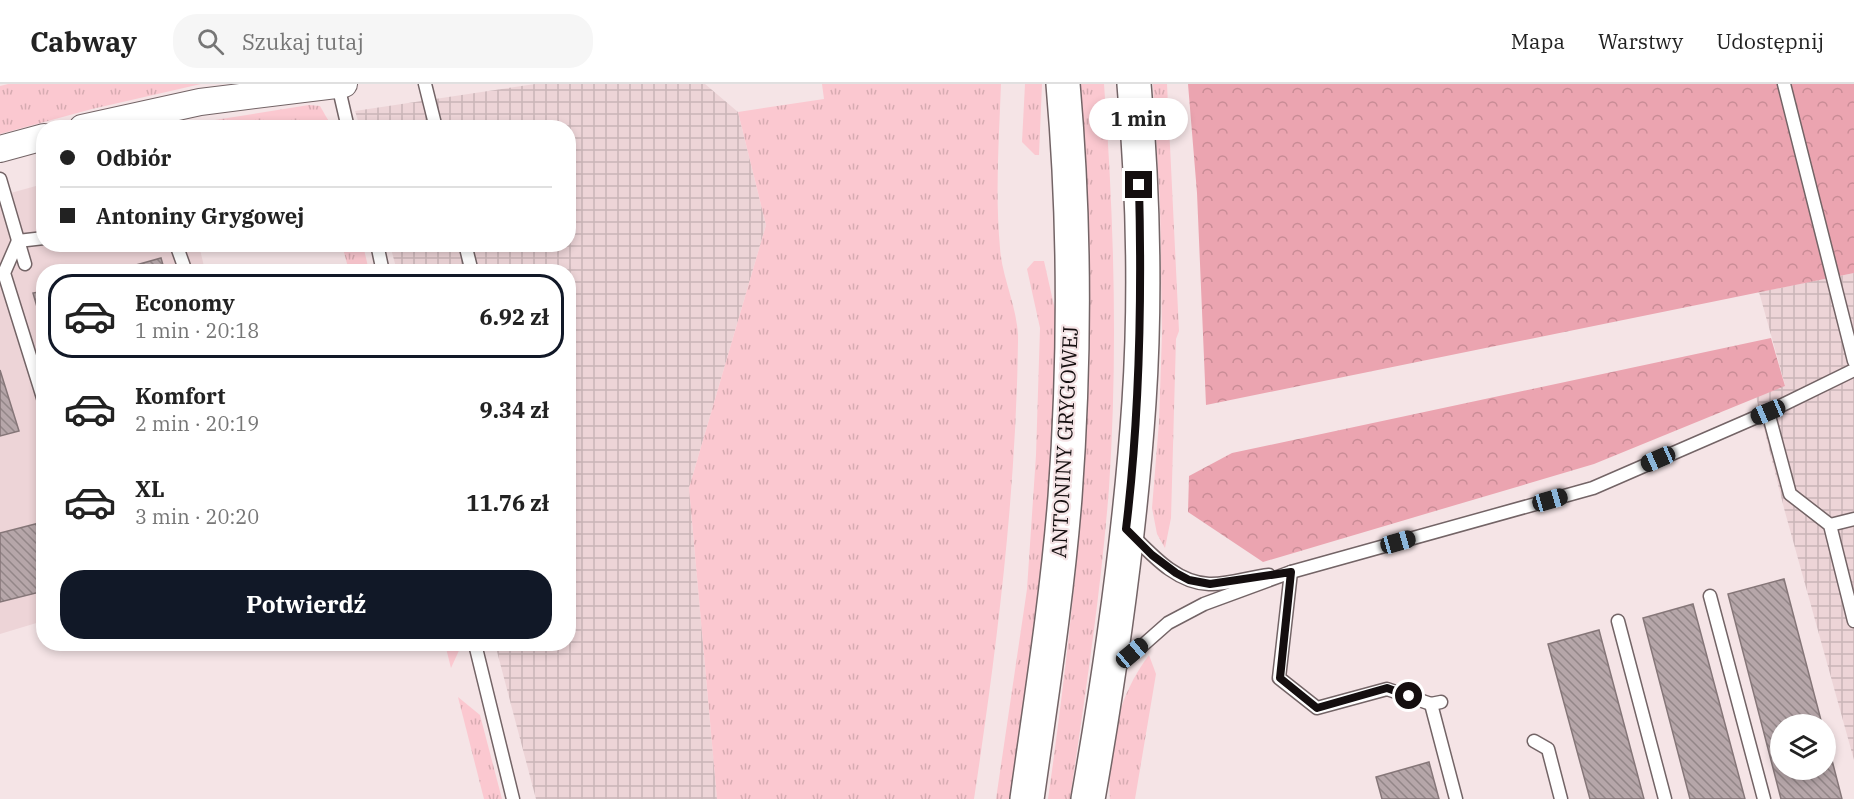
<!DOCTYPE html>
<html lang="pl">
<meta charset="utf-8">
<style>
body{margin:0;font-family:"IBM Plex Serif",serif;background:#f6f6f6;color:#222;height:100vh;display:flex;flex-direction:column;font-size:22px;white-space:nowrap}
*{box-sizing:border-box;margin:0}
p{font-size:20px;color:#767676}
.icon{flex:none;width:33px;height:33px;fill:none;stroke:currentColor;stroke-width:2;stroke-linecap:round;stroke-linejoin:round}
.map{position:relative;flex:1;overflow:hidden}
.sheet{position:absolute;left:36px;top:180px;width:540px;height:387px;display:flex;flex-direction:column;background:#fff;border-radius:24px;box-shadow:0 3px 9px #0003}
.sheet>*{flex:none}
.banner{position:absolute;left:36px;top:36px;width:540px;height:132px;border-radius:24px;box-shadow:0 3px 9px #0003;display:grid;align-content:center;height:132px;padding:0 24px;background:#fff}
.fabs{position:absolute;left:1770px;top:630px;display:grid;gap:12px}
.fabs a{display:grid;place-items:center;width:66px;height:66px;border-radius:50%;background:#fff;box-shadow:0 3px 9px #0003;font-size:30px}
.end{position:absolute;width:27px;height:27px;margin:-14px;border:8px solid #140e0f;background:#fff;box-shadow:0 0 0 3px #fff}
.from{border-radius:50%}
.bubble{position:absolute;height:42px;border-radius:21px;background:#fff;box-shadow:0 3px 9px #0003;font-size:20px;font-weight:800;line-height:42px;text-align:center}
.car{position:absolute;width:18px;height:36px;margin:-18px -9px;border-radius:8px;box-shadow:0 0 4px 2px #0007;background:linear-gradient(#222 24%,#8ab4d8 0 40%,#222 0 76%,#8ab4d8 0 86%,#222 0)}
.banner b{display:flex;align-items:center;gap:21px;height:57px;font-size:22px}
.banner b+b{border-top:2px solid #e0e0e0}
.banner i{width:15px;height:15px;background:#222}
ul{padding:10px 0 0;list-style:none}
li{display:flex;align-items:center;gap:18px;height:84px;margin:0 12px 9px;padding:0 12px;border:3px solid transparent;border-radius:24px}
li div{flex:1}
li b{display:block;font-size:22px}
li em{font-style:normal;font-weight:800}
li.active{border-color:#111827}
li>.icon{width:54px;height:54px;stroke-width:1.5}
.button{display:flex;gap:12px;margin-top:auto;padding:12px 24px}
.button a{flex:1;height:69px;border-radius:24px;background:#111827;color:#fff;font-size:24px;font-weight:800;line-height:69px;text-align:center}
header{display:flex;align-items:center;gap:36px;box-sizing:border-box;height:84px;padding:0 30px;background:#fff;border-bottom:2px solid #e0e0e0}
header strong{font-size:28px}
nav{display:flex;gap:33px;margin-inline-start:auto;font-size:21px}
.search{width:420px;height:54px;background:#f6f6f6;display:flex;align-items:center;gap:15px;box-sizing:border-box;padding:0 21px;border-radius:24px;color:#767676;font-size:22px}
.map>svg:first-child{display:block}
.built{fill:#edd4d7}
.industrial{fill:url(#industrial-grid)}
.grass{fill:url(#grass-tufts)}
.forest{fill:url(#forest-crowns)}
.building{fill:url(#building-back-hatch);stroke:#857678;stroke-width:1.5}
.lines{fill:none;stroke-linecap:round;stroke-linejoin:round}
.lane-casing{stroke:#736466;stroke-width:15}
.street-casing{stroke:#736466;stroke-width:28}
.secondary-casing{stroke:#736466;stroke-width:36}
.lane{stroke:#fff;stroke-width:12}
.street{stroke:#fff;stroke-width:26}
.secondary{stroke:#fff;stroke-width:33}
.route{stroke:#140e0f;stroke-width:8}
.labels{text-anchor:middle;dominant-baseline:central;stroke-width:4.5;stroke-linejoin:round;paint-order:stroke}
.street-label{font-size:21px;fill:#140e0f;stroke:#f5e4e6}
</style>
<header>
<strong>Cabway</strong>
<div class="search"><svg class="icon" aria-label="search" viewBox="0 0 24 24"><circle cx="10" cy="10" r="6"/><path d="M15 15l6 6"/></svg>Szukaj tutaj</div>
<nav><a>Mapa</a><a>Warstwy</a><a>Udostępnij</a></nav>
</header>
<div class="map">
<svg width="1854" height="715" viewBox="0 0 1854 715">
<defs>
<pattern id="industrial-grid" width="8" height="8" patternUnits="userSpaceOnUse" patternTransform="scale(1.5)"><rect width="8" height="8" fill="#edd4d7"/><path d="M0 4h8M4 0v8" fill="none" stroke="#cab5b7"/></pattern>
<pattern id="grass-tufts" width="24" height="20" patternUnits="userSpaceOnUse" patternTransform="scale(1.5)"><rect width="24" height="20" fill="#fbc8d0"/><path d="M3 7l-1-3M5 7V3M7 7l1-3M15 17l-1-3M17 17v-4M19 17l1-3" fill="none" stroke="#d6abb1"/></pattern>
<pattern id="forest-crowns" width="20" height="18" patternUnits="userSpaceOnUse" patternTransform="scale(1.5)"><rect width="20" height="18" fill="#eba4b0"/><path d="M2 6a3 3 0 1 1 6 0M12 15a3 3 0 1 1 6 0" fill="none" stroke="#c98c96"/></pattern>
<pattern id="building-back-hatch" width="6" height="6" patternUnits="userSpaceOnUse" patternTransform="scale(1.5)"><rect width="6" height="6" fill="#b6a6a9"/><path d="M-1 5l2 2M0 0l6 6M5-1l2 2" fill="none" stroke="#938688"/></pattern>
</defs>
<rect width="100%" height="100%" fill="#f5e4e6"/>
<path class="built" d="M43,100L44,160L199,161L205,187L44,188L43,537L0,550V112Z"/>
<g class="industrial">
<path d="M535,0H705L738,28L766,141L689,404L717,715H536L495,560H568V188L397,187L390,161L568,160V44L360,43L355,27Z"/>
<path d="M1854,189V676L1785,428L1756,313L1785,301L1759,208Z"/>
</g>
<g class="grass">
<path d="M8,0H201L92,25L0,50V2Z"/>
<path d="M822,0H1001C999,55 995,109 1000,164C1002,195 1019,226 1018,258C1016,411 997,563 974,715H717L689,404L766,141L738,28L824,15Z"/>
<path d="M1025,0H1042L1039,71H1035L1022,58Z"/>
<path d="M1078,0H1104C1114,134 1118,270 1109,404C1101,508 1085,612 1070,715H1048C1066,589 1080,463 1087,336C1094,224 1088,111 1078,0Z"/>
<path d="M1153,0H1167L1179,247L1176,255L1171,434L1165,464L1157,450L1152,424L1159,338L1162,250L1160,120Z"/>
<path d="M309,21L320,22L332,43H212L215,36Z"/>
<path d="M342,161H363L369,187H349Z"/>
<path d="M1034,177H1044L1055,226L1053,346L1043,492L1012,715H996L1027,505L1036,371L1040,244L1027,185Z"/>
<path d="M445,560H462L451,584Z"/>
<path d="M1149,571L1156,590L1135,715H1110C1106,664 1118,612 1149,571Z"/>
<path d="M458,613L480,631L502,715H484Z"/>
</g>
<g class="forest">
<path d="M1188,0H1854V189L1206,321L1197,109Z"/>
<path d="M1771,254L1785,302L1594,380L1263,478L1188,428L1189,392L1232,369Z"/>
</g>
<g class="building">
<path d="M161,174L165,188H111Z"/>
<path d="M44,207V247L33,209Z"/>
<path d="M0,286L19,347L0,352Z"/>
<path d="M43,438L44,507L0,518V449Z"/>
<path d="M1784,495L1822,640H1780V686H1826V653L1842,715H1781L1728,510Z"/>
<path d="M1693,520L1745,715H1690L1643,534Z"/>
<path d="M1599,546L1644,715H1590L1548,560Z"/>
<path d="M1429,678L1439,715H1382L1376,693Z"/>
</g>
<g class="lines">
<g class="lane-casing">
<g id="lane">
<path d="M425,0L436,44"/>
<path d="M1784,0L1854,277"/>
<path d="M338,1L348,44"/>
<path d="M0,95L25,180"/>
<path d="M44,154L18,157L4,189L44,317"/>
<path d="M176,160L186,188"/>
<path d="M377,160L383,188"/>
<path d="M465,160L472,188"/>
<path d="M1768,328L1854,286"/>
<path d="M1830,441L1854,435"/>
<path d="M1132,451C1153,472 1177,499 1209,500C1228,501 1250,493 1269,491"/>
<path d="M1291,488L1279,594L1317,624L1387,605L1431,620"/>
<path d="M1710,512L1764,715"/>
<path d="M1618,537L1665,715"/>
<path d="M475,560L513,715"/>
<path d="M1117,584L1168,539L1204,520L1291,488L1593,404L1768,328L1790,410L1830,441L1854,537"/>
<path d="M1441,618L1431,620L1456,715"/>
<path d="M1534,657L1548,665L1561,715"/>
</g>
</g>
<g class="street-casing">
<g id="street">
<path d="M82,44L200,18L344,0"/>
<path d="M0,65L44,53"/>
</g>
</g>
<g class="secondary-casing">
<g id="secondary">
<path d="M1027,715C1041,615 1057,514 1065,413C1075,277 1075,136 1063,0"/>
<path d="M1088,715C1111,584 1130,451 1139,318C1146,213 1143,105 1134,0"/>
</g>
</g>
<use href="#lane" class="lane"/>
<use href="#street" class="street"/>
<use href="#secondary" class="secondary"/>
</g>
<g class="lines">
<path class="route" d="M1139,101C1142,216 1140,330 1126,445L1152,471L1176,489L1189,496L1210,500L1291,488L1280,594L1317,624L1387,604L1409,612"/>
</g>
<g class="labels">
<g class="street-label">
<text transform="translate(1064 358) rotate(-87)">ANTONINY GRYGOWEJ</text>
</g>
</g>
</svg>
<div class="fabs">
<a><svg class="icon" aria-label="layers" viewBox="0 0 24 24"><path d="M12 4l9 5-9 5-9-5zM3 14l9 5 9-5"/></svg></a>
</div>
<i class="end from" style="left:1409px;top:612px"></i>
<i class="end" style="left:1139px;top:101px"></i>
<div class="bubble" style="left:1089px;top:14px;width:99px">1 min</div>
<i class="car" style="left:1768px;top:328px;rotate:247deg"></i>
<i class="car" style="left:1658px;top:375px;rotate:246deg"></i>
<i class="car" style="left:1550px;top:416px;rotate:74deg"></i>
<i class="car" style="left:1398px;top:458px;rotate:74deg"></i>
<i class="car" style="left:1132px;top:569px;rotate:50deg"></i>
<div class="banner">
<b><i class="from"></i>Odbiór</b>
<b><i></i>Antoniny Grygowej</b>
</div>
<section class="sheet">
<ul>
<li class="active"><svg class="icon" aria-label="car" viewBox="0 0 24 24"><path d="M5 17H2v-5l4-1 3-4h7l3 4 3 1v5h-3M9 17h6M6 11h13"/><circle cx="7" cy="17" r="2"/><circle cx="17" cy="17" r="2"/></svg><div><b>Economy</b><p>1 min · 20:18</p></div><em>6.92 zł</em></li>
<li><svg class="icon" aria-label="car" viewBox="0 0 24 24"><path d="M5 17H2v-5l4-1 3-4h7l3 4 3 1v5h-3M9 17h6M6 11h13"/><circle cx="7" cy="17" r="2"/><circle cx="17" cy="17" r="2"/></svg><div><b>Komfort</b><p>2 min · 20:19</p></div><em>9.34 zł</em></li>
<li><svg class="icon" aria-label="car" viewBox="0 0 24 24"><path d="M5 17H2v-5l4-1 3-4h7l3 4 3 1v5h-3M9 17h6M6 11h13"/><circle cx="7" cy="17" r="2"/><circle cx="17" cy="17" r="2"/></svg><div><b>XL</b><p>3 min · 20:20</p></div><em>11.76 zł</em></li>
</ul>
<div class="button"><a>Potwierdź</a></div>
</section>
</div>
